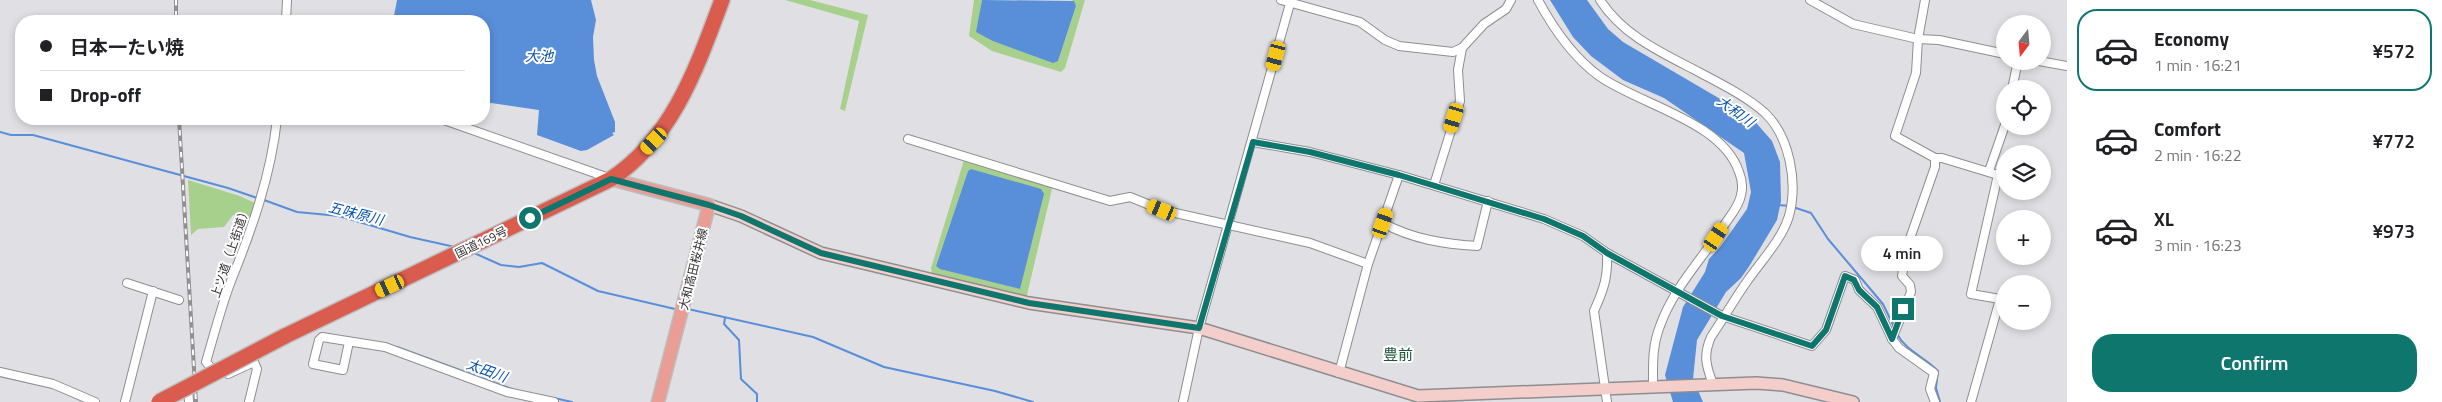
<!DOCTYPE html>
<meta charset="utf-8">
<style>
body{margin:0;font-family:"Titillium Web","Noto Sans JP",sans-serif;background:#f6f6f6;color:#202124;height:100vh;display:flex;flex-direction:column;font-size:19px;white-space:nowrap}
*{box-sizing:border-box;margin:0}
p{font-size:16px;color:#757577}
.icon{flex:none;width:28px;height:28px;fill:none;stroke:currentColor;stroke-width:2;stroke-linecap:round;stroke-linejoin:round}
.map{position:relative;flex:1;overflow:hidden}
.panel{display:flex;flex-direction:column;background:#fff;width:375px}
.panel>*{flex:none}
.banner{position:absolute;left:15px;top:15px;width:475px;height:110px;border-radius:20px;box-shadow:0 2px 8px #0003;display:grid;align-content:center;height:110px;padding:0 25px;background:#fff}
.needle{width:32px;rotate:196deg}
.buttons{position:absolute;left:1996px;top:15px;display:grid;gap:10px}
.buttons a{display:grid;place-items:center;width:55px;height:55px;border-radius:50%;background:#fff;box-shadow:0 2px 8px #0003;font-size:25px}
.end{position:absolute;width:22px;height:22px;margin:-11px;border:6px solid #0f766e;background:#fff;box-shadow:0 0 0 2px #fff}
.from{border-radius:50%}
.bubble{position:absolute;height:35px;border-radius:18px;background:#fff;box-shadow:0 2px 8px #0003;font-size:16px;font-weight:600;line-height:35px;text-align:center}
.car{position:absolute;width:15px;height:30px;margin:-15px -8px;border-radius:6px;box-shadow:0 0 4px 1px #0007;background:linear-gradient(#f5c518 24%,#345 0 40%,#f5c518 0 76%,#345 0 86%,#f5c518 0)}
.banner b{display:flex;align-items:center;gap:18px;height:48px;font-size:19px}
.banner b+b{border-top:1px solid #e0e0e0}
.banner i{width:12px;height:12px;background:#202124}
ul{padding:9px 0 0;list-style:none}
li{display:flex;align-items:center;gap:15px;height:82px;margin:0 10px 8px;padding:0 15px;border:2px solid transparent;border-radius:20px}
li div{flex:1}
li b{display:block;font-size:19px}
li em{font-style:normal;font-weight:600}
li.selected{border-color:#0f766e}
li>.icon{width:45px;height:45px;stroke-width:1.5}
.primary-button{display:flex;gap:10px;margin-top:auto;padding:10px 25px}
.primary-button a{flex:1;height:58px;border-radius:20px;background:#0f766e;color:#fff;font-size:20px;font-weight:600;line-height:58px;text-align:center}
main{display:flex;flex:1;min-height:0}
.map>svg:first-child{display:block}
.green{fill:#a8d08d;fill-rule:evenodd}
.water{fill:#598ed9}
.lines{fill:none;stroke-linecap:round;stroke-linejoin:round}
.stream{stroke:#598ed9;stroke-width:2}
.street-casing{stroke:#8e8e92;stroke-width:10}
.secondary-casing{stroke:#8e8e92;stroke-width:14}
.primary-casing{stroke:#bdbdbd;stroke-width:15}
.highway-casing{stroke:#bdbdbd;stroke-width:18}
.street{stroke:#fff;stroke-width:8}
.secondary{stroke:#f4ceca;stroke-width:11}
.primary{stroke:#e99d95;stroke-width:12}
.highway{stroke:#da5c4f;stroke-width:15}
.rail-casing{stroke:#909093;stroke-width:4}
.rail{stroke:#fff;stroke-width:2;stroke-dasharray:5.5;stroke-linecap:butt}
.highway-bridge-casing{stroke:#bdbdbd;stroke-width:18;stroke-linecap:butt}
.highway-bridge{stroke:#da5c4f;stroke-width:15}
.route{stroke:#0f766e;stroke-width:6}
.labels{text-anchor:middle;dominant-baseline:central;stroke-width:4;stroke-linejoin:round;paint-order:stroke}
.street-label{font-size:12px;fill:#303031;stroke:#fff}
.water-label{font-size:14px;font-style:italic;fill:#0853ac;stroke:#fff}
.quarter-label{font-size:15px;fill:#195638;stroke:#fff}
</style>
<main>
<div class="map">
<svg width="2067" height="402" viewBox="0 0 2067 402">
<rect width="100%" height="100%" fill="#e0e0e4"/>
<g class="green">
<path d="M785,0H810L868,15L845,111L840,109L859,21Z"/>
<path d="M974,0H982L977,32L1058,61L1076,6L1072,0H1085L1065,68L1061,72L992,51L969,36Z"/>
<path d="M964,160L1050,184L1052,189L1026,299L932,275L931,268ZM971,169L1020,289L936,266L968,171Z"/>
<path d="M188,180L240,196L255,203L250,219L233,215L224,227L198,229L191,235Z"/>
</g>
<g class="water">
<path d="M397,0H591L596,20L593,37L594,60L597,76L615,122V132L612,133L614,135L587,150L581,151L537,135L539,110L484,102V21H393Z"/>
<path d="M982,0L1074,1L1076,6L1058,61L1053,63L993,41L976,32Z"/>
<path d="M1550,0H1587L1608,29L1623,42L1751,117L1772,141L1780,162L1781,201L1777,220L1750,265L1741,278L1726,292L1697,340L1693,379L1703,402H1673L1665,375L1683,307L1705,272L1709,259L1721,246L1747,209L1751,192L1744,153L1664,98L1623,80L1591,56L1573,37Z"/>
<path d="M971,169L1041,189L1044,194L1020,289L940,269L936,266L968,171Z"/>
</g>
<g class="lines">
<g class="stream">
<path d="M0,132L11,135H33L228,188L257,198"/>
<path d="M264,200L297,212L339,216L410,237L455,247"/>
<path d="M1779,205L1789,206"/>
<path d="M1793,207L1811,213L1828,239L1883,304L1894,327"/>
<path d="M474,253L501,265L519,267L542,263L598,291L675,309"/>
<path d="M688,309L813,337L884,367L995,391L1033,402"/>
<path d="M725,318L724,324L739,340L741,379L757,394V402"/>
<path d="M1897,334C1906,351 1925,357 1938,371L1936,388L1940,402"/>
<path d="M397,347L512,389"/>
<path d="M554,398L572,402"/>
</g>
<g class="street-casing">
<g id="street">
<path d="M1281,0L1360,22L1385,40L1399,46L1453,52L1462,48L1484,24L1506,9L1511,0"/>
<path d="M1538,0C1553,28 1573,57 1599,76C1640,105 1722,121 1739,172C1742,179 1743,187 1741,195C1739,207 1729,217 1723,227C1701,260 1673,289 1660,326C1652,346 1653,365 1653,385"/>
<path d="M1600,0C1622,34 1658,51 1693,69C1717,82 1745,95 1765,113C1790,137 1798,183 1789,216C1782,239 1762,260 1748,280C1735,298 1724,318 1711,337C1703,355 1706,366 1713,384"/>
<path d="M1810,0L1853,24L1918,39L1939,40L2005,54"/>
<path d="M286,21L287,0"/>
<path d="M2039,61L2067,66"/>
<path d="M2012,89L2018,61"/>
<path d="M441,119L609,178"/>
<path d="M908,139L1110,201L1130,197L1162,210L1310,243L1368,264"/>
<path d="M1253,142L1310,152L1399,175L1544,219L1583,236L1607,253L1722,316L1812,346L1826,330L1845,276L1855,280L1859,290L1877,307L1892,339L1899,348L1934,373L1930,389L1935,402"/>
<path d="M1935,158H1942L1998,175L1971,294L2000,299L1971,402"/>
<path d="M1989,171L2005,125"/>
<path d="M1434,185L1460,101L1458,70L1462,48"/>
<path d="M1383,223C1412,239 1444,244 1477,246L1488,201"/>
<path d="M1607,253C1608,277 1604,289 1594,311L1607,402"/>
<path d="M127,283L179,300"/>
<path d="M1892,339L1911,292L1910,285L1902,276L1907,247L1935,167V158L1895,136L1916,73L1918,39L1925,0"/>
<path d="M349,342L343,370L313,364L319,340L322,337L385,347L507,392L554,402"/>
<path d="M0,372L53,384L95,402"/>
<path d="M216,373L206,362C214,335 221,307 231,281C252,229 271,175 277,119"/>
<path d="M1339,373L1368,264L1399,175"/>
<path d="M228,374L254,362L257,369L249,402"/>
<path d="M188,387L189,402"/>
<path d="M125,402L153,291"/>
<path d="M1183,402L1199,328L1291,0"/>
</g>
</g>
<g class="secondary-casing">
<path id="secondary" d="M709,205L741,216L821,253L1029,303L1199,328L1418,396L1756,383L1783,385L1853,402"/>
</g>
<g class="primary-casing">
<path id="primary" d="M611,179L709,205L658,402"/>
</g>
<g class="highway-casing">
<path id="highway" d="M285,336L611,179C673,138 697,67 722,0"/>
</g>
<use href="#street" class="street"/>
<use href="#secondary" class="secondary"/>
<use href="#primary" class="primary"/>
<use href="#highway" class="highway"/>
<g class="rail-casing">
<g id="rail">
<path d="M176,0V21"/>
<path d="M179,119L196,402"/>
</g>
</g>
<use href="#rail" class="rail"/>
<g class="highway-bridge-casing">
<path id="highway-bridge" d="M159,402L285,336"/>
</g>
<use href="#highway-bridge" class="highway-bridge"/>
</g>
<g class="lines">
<path class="route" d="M530,218L611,179L709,205L741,216L821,253L1029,303L1199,328L1253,142L1310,152L1399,175L1544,219L1583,236L1607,253L1722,316L1812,346L1826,330L1845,276L1854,280L1859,290L1877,307L1892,339L1903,309"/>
</g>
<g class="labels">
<g class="street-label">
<text transform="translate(481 242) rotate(-26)">国道169号</text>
<text transform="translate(230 252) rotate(-71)">上ツ道（上街道）</text>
<text transform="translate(693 269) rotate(-76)">大和高田桜井線</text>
</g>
<g class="water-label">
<text x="539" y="55">大池</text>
<text transform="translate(1736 111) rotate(36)">大和川</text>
<text transform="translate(356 213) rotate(14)">五味原川</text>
<text transform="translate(487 370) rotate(20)">太田川</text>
</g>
<g class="quarter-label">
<text x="1398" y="354">豊前</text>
</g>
</g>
</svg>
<div class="buttons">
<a><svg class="needle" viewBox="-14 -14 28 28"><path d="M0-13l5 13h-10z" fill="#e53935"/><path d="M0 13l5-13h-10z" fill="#757577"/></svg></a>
<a><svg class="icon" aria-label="locate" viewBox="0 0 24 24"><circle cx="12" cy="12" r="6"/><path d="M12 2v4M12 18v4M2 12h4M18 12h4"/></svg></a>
<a><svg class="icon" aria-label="layers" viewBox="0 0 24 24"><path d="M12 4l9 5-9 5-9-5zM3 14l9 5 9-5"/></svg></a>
<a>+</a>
<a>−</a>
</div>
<i class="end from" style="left:530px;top:218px"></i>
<i class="end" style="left:1903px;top:309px"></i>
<div class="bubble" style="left:1861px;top:236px;width:82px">4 min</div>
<i class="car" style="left:1276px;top:56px;rotate:195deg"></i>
<i class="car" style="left:1454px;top:118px;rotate:197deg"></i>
<i class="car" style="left:654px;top:141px;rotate:223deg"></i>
<i class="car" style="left:1162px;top:210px;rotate:292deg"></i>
<i class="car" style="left:1383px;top:223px;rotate:19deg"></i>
<i class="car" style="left:1716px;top:237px;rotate:33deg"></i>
<i class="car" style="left:390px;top:286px;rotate:245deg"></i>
<div class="banner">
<b><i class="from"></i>日本一たい焼</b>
<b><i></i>Drop-off</b>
</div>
</div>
<section class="panel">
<ul>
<li class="selected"><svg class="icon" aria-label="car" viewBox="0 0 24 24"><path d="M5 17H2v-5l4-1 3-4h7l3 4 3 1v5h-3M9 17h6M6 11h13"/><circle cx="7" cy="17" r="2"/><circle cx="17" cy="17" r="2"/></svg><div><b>Economy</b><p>1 min · 16:21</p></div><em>¥572</em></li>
<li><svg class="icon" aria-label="car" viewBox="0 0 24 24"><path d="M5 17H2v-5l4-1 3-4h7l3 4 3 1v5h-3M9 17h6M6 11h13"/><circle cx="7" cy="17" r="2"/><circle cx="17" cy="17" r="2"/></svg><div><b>Comfort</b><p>2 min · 16:22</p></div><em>¥772</em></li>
<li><svg class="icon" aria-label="car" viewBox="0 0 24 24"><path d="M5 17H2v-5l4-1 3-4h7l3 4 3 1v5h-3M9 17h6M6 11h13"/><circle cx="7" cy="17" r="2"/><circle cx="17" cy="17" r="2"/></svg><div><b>XL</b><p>3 min · 16:23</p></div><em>¥973</em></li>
</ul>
<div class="primary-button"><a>Confirm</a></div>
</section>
</main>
